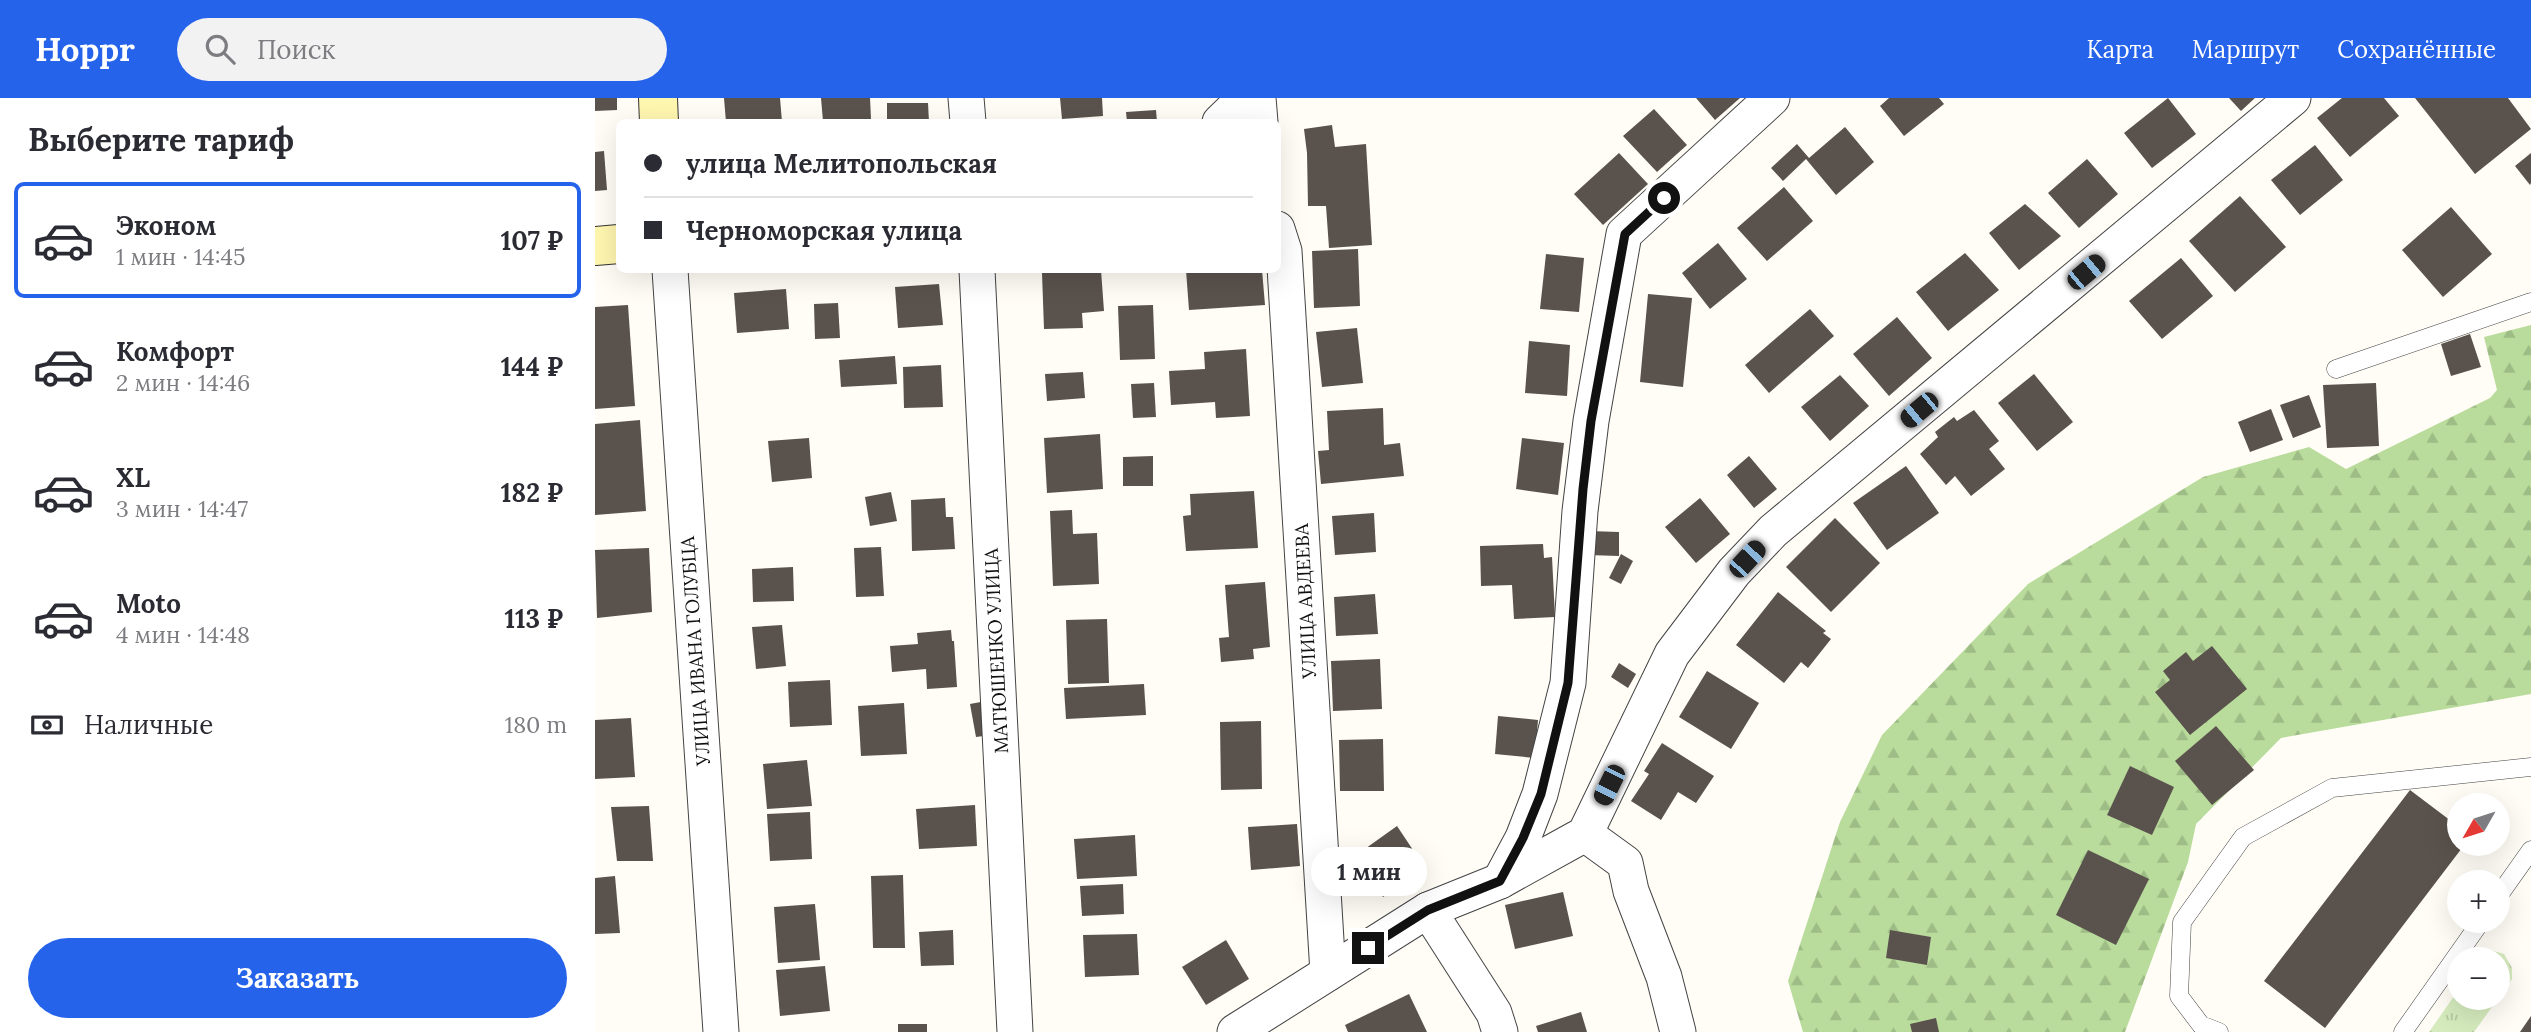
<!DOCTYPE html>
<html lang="ru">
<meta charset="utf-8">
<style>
body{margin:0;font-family:Lora,serif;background:#f2f2f3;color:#2b2b33;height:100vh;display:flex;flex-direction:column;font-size:26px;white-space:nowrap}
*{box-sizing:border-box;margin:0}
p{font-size:23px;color:#7c7c81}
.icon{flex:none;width:38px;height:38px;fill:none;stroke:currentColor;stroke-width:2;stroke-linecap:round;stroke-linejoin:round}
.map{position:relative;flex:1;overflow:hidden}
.panel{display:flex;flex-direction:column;background:#fff;width:595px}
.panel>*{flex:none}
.guide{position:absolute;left:21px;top:21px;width:665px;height:154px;border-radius:10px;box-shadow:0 7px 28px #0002;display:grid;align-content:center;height:154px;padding:0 28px;background:#fff}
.needle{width:46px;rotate:231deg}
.fabs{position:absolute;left:1852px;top:695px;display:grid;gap:14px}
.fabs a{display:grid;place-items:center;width:63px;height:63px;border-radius:50%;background:#fff;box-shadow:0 7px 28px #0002;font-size:35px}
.end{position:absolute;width:32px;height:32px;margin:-16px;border:9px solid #111;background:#fff;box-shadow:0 0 0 4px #fff}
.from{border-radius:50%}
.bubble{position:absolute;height:49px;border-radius:24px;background:#fff;box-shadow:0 7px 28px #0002;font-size:23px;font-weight:700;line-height:49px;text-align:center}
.car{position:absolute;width:21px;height:42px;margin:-21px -10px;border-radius:9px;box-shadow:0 0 5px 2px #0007;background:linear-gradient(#222 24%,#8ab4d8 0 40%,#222 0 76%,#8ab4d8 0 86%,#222 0)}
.guide b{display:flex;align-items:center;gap:24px;height:66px;font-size:26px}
.guide b+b{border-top:2px solid #e1e1e2}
.guide i{width:18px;height:18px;background:#2b2b33}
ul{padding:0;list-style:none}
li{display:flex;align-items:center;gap:21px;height:116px;margin:0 14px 10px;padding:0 14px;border:4px solid transparent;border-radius:10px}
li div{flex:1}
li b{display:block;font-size:26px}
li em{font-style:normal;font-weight:700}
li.active{border-color:#2563eb}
li>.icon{width:63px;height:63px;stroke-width:1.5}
h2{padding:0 28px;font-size:32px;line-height:84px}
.pay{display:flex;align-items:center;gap:18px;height:77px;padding:0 28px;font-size:26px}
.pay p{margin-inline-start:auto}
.primary-button{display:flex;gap:14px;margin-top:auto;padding:14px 28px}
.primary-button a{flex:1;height:80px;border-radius:42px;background:#2563eb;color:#fff;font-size:28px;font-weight:700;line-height:80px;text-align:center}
header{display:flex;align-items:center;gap:42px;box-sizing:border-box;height:98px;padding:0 35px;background:#2563eb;color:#fff}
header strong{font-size:33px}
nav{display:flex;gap:38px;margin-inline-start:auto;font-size:24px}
.search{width:490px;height:63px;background:#f2f2f3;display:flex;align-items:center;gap:18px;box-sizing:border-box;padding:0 24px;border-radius:38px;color:#7c7c81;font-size:26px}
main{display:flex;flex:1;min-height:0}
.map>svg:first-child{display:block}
.forest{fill:url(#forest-firs)}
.park{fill:url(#park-tufts)}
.building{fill:#5a524d}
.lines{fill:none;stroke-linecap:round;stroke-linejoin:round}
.lane-casing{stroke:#444;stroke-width:19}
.street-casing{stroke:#444;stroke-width:37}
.secondary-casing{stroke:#333;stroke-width:40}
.lane{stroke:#fff;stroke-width:18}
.street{stroke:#fff;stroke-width:35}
.secondary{stroke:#fff6b0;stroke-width:38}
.route{stroke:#111;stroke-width:9}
.labels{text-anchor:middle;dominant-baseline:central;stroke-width:7;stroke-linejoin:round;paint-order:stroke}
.street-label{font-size:19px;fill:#111;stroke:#fff}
</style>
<header>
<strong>Hoppr</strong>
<div class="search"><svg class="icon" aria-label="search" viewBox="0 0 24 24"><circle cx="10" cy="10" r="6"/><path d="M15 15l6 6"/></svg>Поиск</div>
<nav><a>Карта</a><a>Маршрут</a><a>Сохранённые</a></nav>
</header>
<main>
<section class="panel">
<h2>Выберите тариф</h2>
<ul>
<li class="active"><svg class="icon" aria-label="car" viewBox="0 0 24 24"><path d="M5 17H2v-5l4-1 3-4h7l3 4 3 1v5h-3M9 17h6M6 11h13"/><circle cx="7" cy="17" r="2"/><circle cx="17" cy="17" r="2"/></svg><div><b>Эконом</b><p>1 мин · 14:45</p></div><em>107 ₽</em></li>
<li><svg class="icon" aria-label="car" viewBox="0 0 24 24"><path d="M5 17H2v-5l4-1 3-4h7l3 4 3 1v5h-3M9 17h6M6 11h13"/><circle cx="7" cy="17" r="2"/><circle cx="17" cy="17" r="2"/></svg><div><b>Комфорт</b><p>2 мин · 14:46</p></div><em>144 ₽</em></li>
<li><svg class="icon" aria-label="car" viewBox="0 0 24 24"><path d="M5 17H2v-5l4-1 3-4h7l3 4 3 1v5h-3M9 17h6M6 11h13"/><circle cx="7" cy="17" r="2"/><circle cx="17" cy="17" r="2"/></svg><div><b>XL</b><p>3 мин · 14:47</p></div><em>182 ₽</em></li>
<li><svg class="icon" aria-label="car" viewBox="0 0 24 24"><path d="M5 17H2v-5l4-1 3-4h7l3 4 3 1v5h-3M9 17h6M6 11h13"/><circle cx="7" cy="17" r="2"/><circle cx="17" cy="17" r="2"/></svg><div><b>Moto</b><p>4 мин · 14:48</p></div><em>113 ₽</em></li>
</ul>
<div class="pay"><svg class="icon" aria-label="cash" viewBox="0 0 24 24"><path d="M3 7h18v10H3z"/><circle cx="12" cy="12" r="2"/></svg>Наличные<p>180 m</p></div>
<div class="primary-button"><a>Заказать</a></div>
</section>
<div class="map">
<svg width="1936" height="934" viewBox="0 0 1936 934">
<defs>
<pattern id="forest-firs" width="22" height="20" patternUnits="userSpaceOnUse" patternTransform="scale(1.75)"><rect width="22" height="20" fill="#b9dc9c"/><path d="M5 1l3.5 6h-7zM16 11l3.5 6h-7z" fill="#9ebc85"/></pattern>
<pattern id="park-tufts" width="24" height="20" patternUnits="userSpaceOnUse" patternTransform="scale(1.75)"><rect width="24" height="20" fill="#d5ebbd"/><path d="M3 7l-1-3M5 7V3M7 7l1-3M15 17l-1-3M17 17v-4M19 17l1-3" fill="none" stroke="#b6c8a1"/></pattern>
</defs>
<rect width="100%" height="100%" fill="#fffdf5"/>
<path class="forest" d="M1936,227V596L1686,640L1601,726L1593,764L1530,934H1208L1193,883L1245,724L1287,637L1433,486L1608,379L1714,349L1751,371L1895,300L1902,292L1889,239Z"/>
<path class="park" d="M1891,851L1909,856L1917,870V881L1879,934H1834L1864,891V900H1902V861H1884Z"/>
<g class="building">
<path d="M0,0H22V12L0,13Z"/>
<path d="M129,0H185L187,24H131Z"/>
<path d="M226,0H275L276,21L228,23Z"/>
<path d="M465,0H507L508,18L467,21Z"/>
<path d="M1101,0H1145L1120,22Z"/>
<path d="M1294,0H1344L1349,6L1309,38L1285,8Z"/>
<path d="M1573,0L1601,36L1557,70L1529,35Z"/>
<path d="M1634,0H1660L1646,13Z"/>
<path d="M1747,0H1789L1804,18L1755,59L1722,20Z"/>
<path d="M1820,0H1913L1936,31L1880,76Z"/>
<path d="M292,5H333L334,24H292Z"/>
<path d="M1059,11L1092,47L1062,74L1028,38Z"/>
<path d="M561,12L562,24H532L531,14Z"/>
<path d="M737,27L740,49L771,46L777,147L734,150L731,108H713L712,55L709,31Z"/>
<path d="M1250,29L1279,64L1241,97L1211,61L1188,83L1176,70L1202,46L1214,60Z"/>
<path d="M1720,47L1748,82L1705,117L1676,82Z"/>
<path d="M9,53L12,92L0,93V54Z"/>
<path d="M1024,55L1053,86L1008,127L979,96Z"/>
<path d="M1936,55V85L1935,87L1920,68Z"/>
<path d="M1492,61L1523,96L1484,130L1453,95Z"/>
<path d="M1189,89L1218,123L1172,163L1142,130Z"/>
<path d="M1645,98L1691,149L1640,194L1594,143Z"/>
<path d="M1430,106L1466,138L1424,172L1394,135Z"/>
<path d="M1856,109L1897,156L1848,199L1807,152Z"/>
<path d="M1123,145L1152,181L1115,211L1087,175Z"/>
<path d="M763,151L765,208L719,210L717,153Z"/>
<path d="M1370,155L1404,192L1353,233L1321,194Z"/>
<path d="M951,156L989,160L984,214L945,211Z"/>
<path d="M1586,160L1618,198L1567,241L1534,203Z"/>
<path d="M479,172H506L509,213L487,215L488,230L449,231L447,175H479Z"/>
<path d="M591,172H667L670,207L594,212Z"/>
<path d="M344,186L348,227L303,230L300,189Z"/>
<path d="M191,191L194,231L142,235L139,195Z"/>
<path d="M1053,196L1097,200L1088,289L1045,284Z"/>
<path d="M243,205L245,240L220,241L219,206Z"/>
<path d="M33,207L40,308L0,311V209Z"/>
<path d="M558,207L560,261L525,262L523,208Z"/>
<path d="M1215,211L1239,238L1174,295L1150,267Z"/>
<path d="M1302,219L1337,260L1294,298L1258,256Z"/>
<path d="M762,230L768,285L727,289L721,234Z"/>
<path d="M1875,236L1886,269L1856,278L1846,246Z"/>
<path d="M934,243L975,247L972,298L930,295Z"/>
<path d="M651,251L655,318L621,320L620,304L576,307L574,273L610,271L609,254Z"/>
<path d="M300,258L302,286L246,289L244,262Z"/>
<path d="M346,267L348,309L309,310L308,269Z"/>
<path d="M488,274L490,300L452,303L450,276Z"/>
<path d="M1439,276L1478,324L1442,353L1403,305Z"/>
<path d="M1245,277L1274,308L1235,343L1206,309Z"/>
<path d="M559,285L561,319L538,320L536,286Z"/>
<path d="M1781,285L1784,348L1732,350L1728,287Z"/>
<path d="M1714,297L1726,329L1698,340L1685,307Z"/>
<path d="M788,310L789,347L805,345L809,378L726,386L723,353L734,352L732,313Z"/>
<path d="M1676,311L1688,342L1655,354L1643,324Z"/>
<path d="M1379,312L1404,343L1394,351L1410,371L1376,398L1360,378L1351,387L1325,356L1343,339L1340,334L1359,319L1362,323Z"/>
<path d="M45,322L51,413L0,417V326Z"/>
<path d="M505,336L508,391L452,395L449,340Z"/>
<path d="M214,340L217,380L177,384L173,343Z"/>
<path d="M927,340L969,345L963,397L921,391Z"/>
<path d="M558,358V388H528V359Z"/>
<path d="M1154,358L1182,391L1159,410L1132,377Z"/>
<path d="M1311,368L1344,415L1292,452L1258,405Z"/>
<path d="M659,393L663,450L591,453L588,418L596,417L595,396Z"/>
<path d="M296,394L302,423L275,428L270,399Z"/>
<path d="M350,400L351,419H358L360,451L317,453L316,402Z"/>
<path d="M1105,400L1135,436L1101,465L1070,429Z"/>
<path d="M477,412L478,436L502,435L504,486L458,488L455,413Z"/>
<path d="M779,415L781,454L740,457L737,418Z"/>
<path d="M1240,420L1285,465L1236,514L1191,469Z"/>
<path d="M993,433L1024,434V458L993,457Z"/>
<path d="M948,446L949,460L957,459L960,519L919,521L917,487L886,488L885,448Z"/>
<path d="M286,449L289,498L261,499L259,450Z"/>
<path d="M54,450L57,514L2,520L0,452Z"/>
<path d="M1026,456L1038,463L1026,486L1014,480Z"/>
<path d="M198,469L199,503L158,504L157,471Z"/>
<path d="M670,484L675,549L658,551L659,561L626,564L624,540L634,539L630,487Z"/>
<path d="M1183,494L1231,533L1228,535L1236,541L1213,570L1206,564L1189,585L1141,547Z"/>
<path d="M780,496L783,536L741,538L739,499Z"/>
<path d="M512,521L514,585L473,586L471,522Z"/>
<path d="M187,527L191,568L161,571L157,529Z"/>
<path d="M356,532L357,543H359L362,589L332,591L331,571L297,574L295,548L323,546L322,535Z"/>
<path d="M1617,548L1652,591L1595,637L1560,594L1575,582L1568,573L1591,554L1598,563Z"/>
<path d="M785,561L787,611L738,613L736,563Z"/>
<path d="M1024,565L1041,576L1033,590L1016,579Z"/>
<path d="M1112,573L1164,605L1136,651L1084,619Z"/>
<path d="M235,582L237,627L195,629L193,584Z"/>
<path d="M549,586L551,617L471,621L469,590Z"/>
<path d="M391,603L396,637L381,639L375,606Z"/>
<path d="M309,605L312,656L266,658L263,608Z"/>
<path d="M903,618L943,622L940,660L900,656Z"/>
<path d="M36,620L40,679L0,681V622Z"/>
<path d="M666,623L667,691L626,692L625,624Z"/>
<path d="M1621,628L1659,672L1617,707L1580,663Z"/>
<path d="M788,641L789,693H745L744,642Z"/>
<path d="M1067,645L1119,678L1101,705L1083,694L1066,722L1036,703L1054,676L1049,673Z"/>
<path d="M212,662L217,708L172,711L168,666Z"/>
<path d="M1535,668L1579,689L1557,737L1512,717Z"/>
<path d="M1815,692L1864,729V746H1870L1730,930L1669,883Z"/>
<path d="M380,707L382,748L324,751L321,711Z"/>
<path d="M54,708L58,763H22L16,709Z"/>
<path d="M215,714L217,761L175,763L172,716Z"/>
<path d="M702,726L705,768L656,772L653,729Z"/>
<path d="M802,728L830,770L788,799L760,758Z"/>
<path d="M540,737L542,778L482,781L479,741Z"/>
<path d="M1493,752L1554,781L1521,847L1461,817Z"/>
<path d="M308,777L310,850H278L276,778Z"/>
<path d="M20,778L25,835L0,836V780Z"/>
<path d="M528,786L529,816L487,818L485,788Z"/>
<path d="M968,794L978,838L920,851L910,807Z"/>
<path d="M220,806L225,862L183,865L179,809Z"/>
<path d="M358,832L359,867L326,868L324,834Z"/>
<path d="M1295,832L1336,839L1332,867L1291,860Z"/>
<path d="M542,836L544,877L490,879L488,837Z"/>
<path d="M631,842L654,881L611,907L587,869Z"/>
<path d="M230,868L235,913L185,918L181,872Z"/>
<path d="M814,896L832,934H753L750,927Z"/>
<path d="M986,914L992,934H943L941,928Z"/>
<path d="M1936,918V934H1925Z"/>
<path d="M1341,920L1344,934H1317L1315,926Z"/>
<rect x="303" y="926" width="29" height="8"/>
</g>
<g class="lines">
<g class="lane-casing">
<g id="lane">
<path d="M1741,271L1936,204"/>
<path d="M1902,800L1936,752"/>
<path d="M1624,934L1606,927L1584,898L1587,824L1648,739L1737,690L1936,669"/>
<path d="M1808,934L1887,822"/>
</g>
</g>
<g class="street-casing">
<g id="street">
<path d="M371,0L373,24"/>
<path d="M663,0L665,24"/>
<path d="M625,24L650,0"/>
<path d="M682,131L689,153L733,875"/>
<path d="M75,172L126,934"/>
<path d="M382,172L420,934"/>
<path d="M990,736L1030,765L1036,793L1069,879L1083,934"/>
<path d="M905,783L928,740L945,696L973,585L985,413L996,323L1029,136L1177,0"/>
<path d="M833,812L899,915L905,934"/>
<path d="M640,934L833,812L905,783L990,736L1077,556L1139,474L1178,433L1698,0"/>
</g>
</g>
<g class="secondary-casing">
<g id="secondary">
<path d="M63,0L64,24"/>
<path d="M0,148L24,146"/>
</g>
</g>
<use href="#lane" class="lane"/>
<use href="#street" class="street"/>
<use href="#secondary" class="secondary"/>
</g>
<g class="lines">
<path class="route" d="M773,850L833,812L905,783L928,740L946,696L973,585L988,391L996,323L1030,136L1069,100"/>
</g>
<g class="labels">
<g class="street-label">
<text transform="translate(710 503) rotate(-93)">УЛИЦА АВДЕЕВА</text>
<text transform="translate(100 553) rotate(-94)">УЛИЦА ИВАНА ГОЛУБЦА</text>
<text transform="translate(401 553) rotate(-93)">МАТЮШЕНКО УЛИЦА</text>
</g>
</g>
</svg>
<div class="fabs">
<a><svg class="needle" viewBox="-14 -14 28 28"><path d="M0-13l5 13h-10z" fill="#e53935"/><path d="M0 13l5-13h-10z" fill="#7c7c81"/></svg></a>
<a>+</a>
<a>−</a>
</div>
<i class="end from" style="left:1069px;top:100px"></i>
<i class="end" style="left:773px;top:850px"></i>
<div class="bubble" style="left:716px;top:749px;width:116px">1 мин</div>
<i class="car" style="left:1491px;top:174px;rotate:50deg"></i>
<i class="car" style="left:1324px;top:312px;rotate:230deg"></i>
<i class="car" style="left:1152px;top:461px;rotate:43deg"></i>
<i class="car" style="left:1014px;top:687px;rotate:206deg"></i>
<div class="guide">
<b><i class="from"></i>улица Мелитопольская</b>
<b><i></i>Черноморская улица</b>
</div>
</div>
</main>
